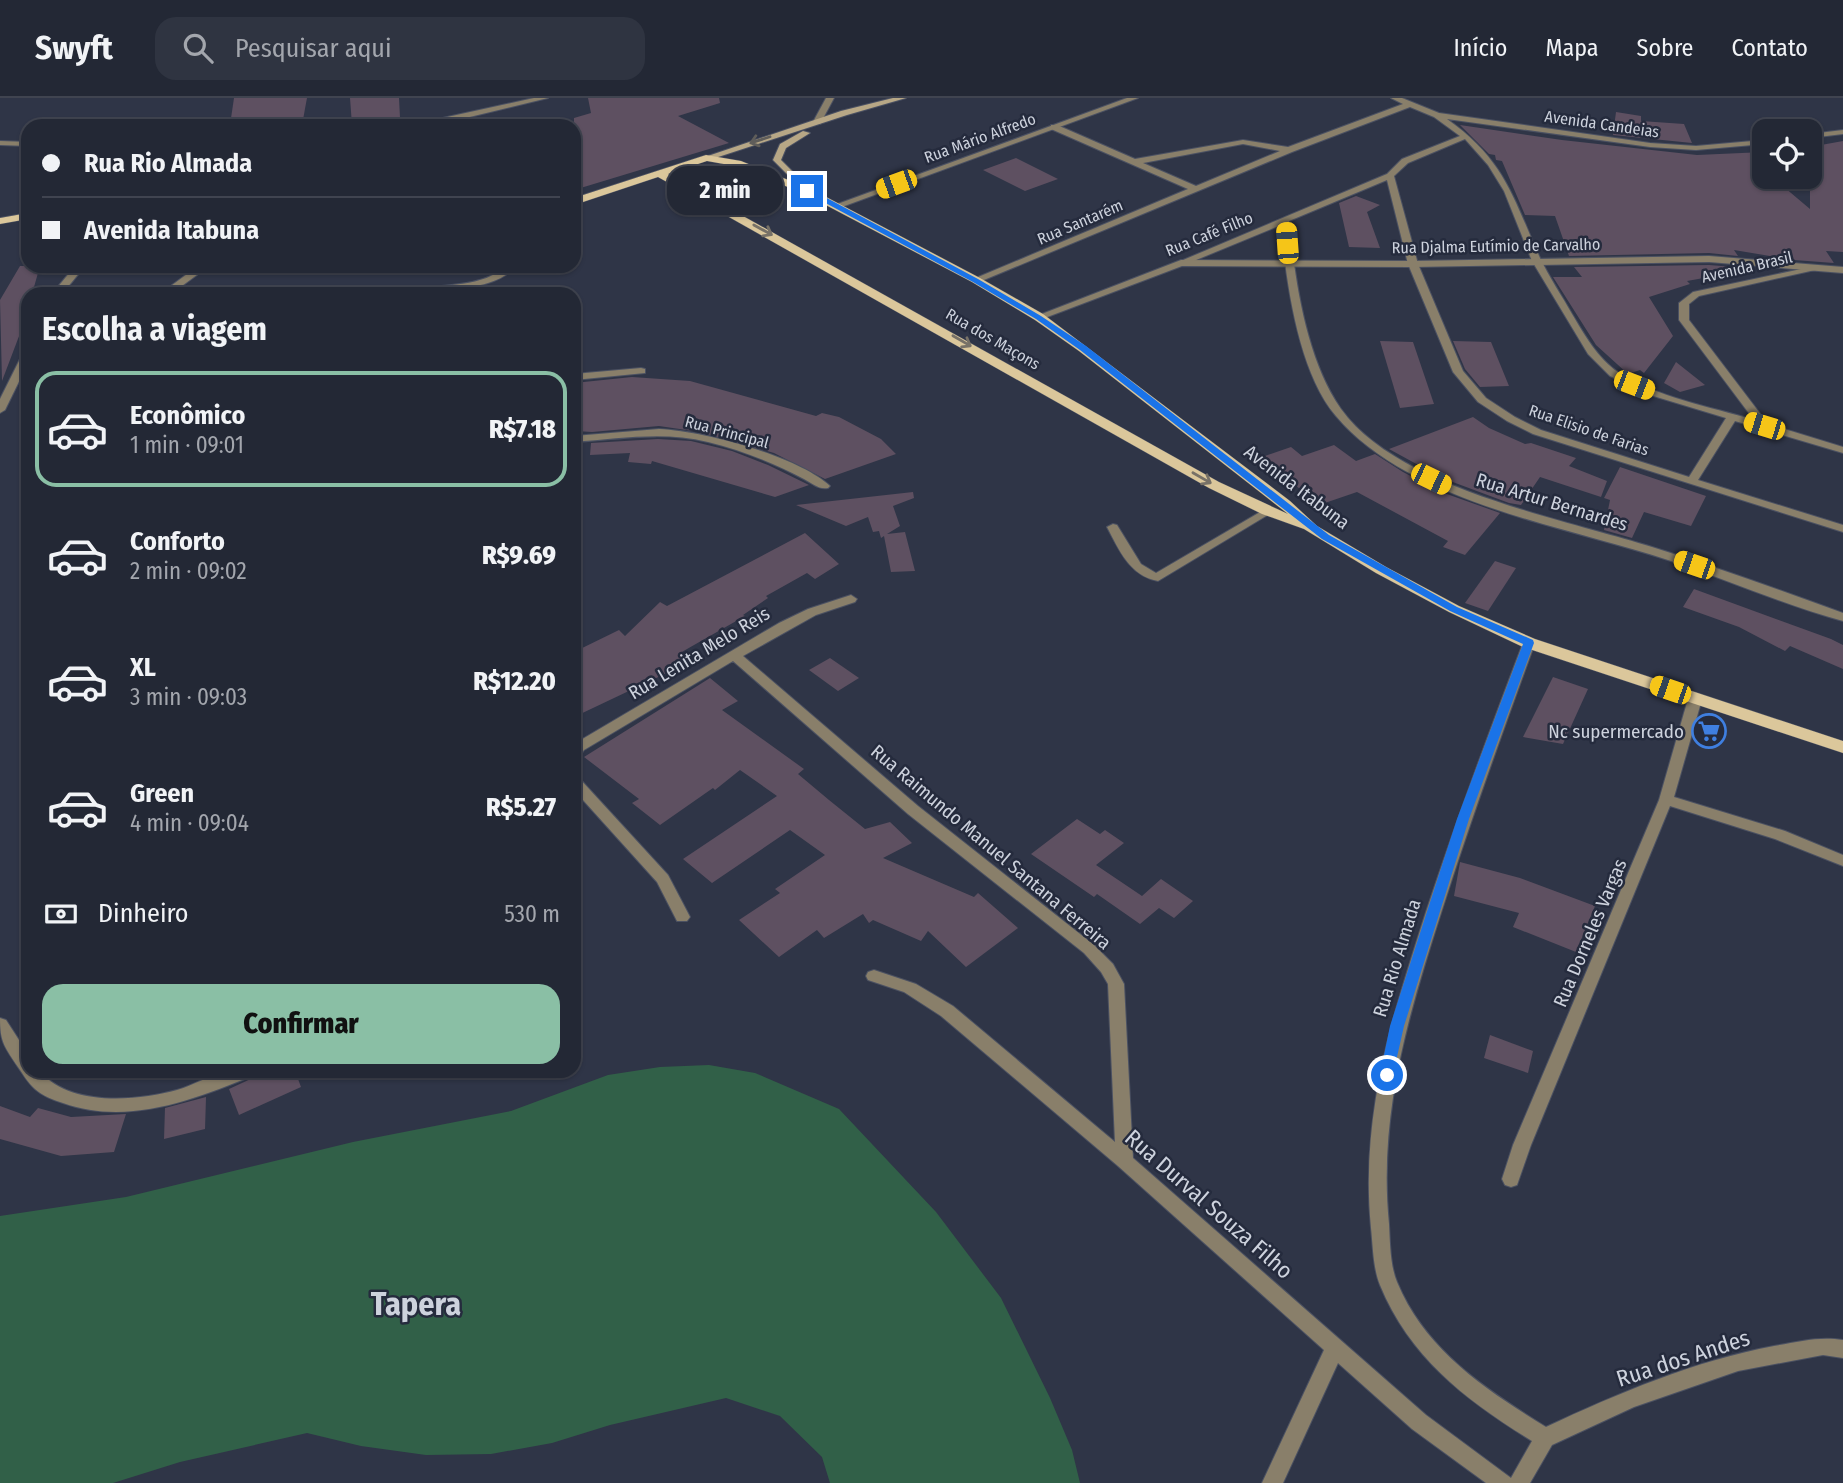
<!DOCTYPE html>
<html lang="pt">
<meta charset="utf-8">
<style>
body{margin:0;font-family:"Fira Sans Condensed",sans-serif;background:#2f3441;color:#f1f3f6;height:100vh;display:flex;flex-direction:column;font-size:26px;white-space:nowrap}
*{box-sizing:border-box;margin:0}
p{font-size:23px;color:#a3a6ad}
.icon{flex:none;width:38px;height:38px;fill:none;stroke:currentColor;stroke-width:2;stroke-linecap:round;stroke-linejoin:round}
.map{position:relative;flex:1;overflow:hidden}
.side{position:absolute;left:21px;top:189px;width:560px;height:791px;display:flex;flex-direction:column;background:#232835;border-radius:21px;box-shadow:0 2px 5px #0004,0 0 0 2px #404450}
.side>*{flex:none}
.hud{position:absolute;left:21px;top:21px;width:560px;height:154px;border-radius:21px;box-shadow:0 2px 5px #0004,0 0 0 2px #404450;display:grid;align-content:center;height:154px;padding:0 21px;background:#232835}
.fabs{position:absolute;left:1752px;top:21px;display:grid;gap:14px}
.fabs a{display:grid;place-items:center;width:70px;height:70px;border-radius:14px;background:#232835;box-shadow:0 2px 5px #0004,0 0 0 2px #404450;font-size:35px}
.end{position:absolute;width:32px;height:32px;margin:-16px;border:9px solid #1a73e8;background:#fff;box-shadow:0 0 0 4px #fff}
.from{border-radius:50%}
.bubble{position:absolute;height:49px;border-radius:21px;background:#232835;box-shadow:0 2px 5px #0004,0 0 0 2px #404450;font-size:23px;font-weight:800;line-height:49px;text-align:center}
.car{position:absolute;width:21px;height:42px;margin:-21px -10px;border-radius:9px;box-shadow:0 0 5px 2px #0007;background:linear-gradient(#f5c518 24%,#345 0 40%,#f5c518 0 76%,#345 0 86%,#f5c518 0)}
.hud b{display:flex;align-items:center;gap:24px;height:66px;font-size:26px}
.hud b+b{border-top:2px solid #404450}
.hud i{width:18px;height:18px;background:#f1f3f6}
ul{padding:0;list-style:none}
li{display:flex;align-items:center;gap:21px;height:116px;margin:0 14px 10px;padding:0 7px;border:4px solid transparent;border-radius:21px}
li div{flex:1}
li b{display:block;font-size:26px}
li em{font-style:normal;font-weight:800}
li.on{border-color:#8abfa5}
li>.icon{width:63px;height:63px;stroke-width:1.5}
h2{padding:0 21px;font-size:32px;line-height:84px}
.pay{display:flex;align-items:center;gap:18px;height:77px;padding:0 21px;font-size:26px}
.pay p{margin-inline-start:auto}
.cta{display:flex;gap:14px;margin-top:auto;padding:14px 21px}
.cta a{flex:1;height:80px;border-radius:21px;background:#8abfa5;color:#111;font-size:28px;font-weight:800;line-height:80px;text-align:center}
header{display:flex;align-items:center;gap:42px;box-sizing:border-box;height:98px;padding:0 35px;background:#232835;border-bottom:2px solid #404450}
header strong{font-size:33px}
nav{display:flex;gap:38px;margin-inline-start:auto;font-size:24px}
.search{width:490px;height:63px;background:#2f3441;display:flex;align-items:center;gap:18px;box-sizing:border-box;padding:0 24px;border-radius:21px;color:#a3a6ad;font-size:26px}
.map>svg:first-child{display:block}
.green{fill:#316048}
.building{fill:#5e5061}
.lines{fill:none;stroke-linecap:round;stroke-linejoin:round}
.minor-casing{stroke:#4b5162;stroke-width:2}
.tertiary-casing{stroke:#4b5162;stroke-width:2}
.secondary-casing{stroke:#4b5162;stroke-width:2}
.primary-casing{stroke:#4b5162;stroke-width:1}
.minor{fill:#897f6a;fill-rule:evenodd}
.tertiary{fill:#897f6a;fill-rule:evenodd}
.secondary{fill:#b7a786;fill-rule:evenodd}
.primary{fill:#dbc79b;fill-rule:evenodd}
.oneway{stroke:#5f5d5a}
.oneway2{stroke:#777167}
.route{fill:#1a73e8}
.labels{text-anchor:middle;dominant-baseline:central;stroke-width:5;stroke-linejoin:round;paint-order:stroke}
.far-street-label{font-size:16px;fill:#cdd2dd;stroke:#252b3d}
.street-label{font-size:19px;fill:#cdd2dd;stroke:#252b3d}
.poi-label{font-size:19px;fill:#cdd2dd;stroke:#252b3d;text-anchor:end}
.near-street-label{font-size:23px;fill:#cdd2dd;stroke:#252b3d}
.near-district-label{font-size:32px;font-weight:bold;fill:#cdd2dd;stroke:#252b3d}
</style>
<header>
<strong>Swyft</strong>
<div class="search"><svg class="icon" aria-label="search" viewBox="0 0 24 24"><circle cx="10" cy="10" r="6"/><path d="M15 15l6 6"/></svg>Pesquisar aqui</div>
<nav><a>Início</a><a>Mapa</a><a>Sobre</a><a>Contato</a></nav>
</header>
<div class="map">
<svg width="1843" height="1385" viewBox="0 0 1843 1385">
<rect width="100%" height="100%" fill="#2f3547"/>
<path class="green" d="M709,967L755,975L839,1011L936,1114L1001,1200L1050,1300L1072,1352L1080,1385H830L822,1359L780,1318L726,1300L610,1327L552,1345L491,1356L426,1357L361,1348L307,1335L180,1364L113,1385H0V1118L126,1099L353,1044L511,1013L608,977L660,969Z"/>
<g class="building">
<path d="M234,0H307L302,27H230Z"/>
<path d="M350,0H399L400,20L395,21V24L352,27Z"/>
<path d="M588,0H719L720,5L678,18L729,45L574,92V20L591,15Z"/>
<path d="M1616,14L1641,18V23L1684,26L1692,45L1613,37Z"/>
<path d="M1460,27L1562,42L1697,57L1764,54V79H1772L1810,111V49L1843,43V154L1826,153L1834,165L1794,162L1734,152L1738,158L1709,155L1569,158L1555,118L1525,117L1502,63L1496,62L1495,57L1489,56Z"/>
<path d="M1016,60L1058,81L1025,93L983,72Z"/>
<path d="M1356,98L1380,107L1367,114L1380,150L1349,149L1339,105Z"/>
<path d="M1709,167L1746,170L1748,172L1687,183L1690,186L1649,199L1673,238L1644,275L1640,272L1628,276L1596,247L1553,179H1582L1574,169Z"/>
<path d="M20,168H40L32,196H28L24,225L2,283L0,202Z"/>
<path d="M1380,243L1413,244L1434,306L1400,310Z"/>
<path d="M1453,243L1491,244L1509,288L1480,289L1465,271Z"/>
<path d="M1676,264L1705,287L1680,294L1664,285Z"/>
<path d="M632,279L690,283L816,318L822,315L839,319L881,341L896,356L825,381L774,355L700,334L659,328L592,334L576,333L579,309L574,285Z"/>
<path d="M1473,319L1489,330L1525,346L1531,345L1576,360L1569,368L1607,383L1601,399L1540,379L1521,407L1509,405L1442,380L1389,351Z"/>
<path d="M658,341L691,343L732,353L768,367L809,387L775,399L652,363L651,366L628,364L630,355L590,357L591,345Z"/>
<path d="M1334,347L1356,363L1375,356L1403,374L1444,395L1500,415L1465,457L1443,449L1448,443L1357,394L1319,407L1262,359L1291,349L1302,358Z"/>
<path d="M1620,369L1706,398L1691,428L1644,414L1632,440L1604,432L1610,402L1604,400Z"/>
<path d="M913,394L914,400L893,408L900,428L887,436L905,434L915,473L891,474L884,438L881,440L879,433L873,434L868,419L846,428L796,407Z"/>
<path d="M805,435L839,466L815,481L807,475L766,498L768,500L743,517L745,518L680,555L690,564L574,619V554L619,532L625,538L660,504L667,508Z"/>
<path d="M1495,463L1516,470L1488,513L1465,505Z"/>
<path d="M1694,491L1831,541L1843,547V571L1790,548L1785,553L1739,529L1683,509Z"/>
<path d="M830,560L859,580L838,593L809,572Z"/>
<path d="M1553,579L1588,591L1563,646L1523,639Z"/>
<path d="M710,580L738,603L722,612L804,671L798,676L829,702L865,731L890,724L912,745L883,760L974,799L978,795L1018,830L966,869L928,833L921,843L873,822L869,825L863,816L824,840L817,832L779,859L739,822L780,795L775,791L825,757L790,732L712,785L683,761L777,698L740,672L715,692L713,690L660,727L632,705L639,701L584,659Z"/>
<path d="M1077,721L1100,736L1105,732L1124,745L1096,767L1142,798L1161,781L1193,803L1174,820L1159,810L1140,826L1097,796L1094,799L1031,756Z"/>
<path d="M1460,764L1520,780L1595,808L1576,854L1513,829L1519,815L1454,798Z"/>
<path d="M1490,937L1533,953L1528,975L1484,960Z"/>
<path d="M268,973H295L301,989L239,1017L229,991Z"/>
<path d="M206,999L205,1031L164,1041L165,1010Z"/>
<path d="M0,1008L30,1019L38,1010L71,1019L126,1016L114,1054L61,1058L0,1041Z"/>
</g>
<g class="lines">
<g class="minor-casing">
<g id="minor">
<path d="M534,0H548L453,23L425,28H406Z"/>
<path d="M826,0H834L820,26H814L813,24Z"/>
<path d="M1391,0H1402L1439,15L1650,45L1696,48L1764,42V46L1696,52L1650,49L1447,21C1505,62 1513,100 1540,160C1549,179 1562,198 1572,216C1584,236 1598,261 1618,274C1655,299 1712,309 1754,322L1679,222V205L1693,194L1815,168V172L1699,198L1689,206V222L1768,326L1843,349V355L1735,323L1698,382L1843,427V434L1533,336L1507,323L1478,304L1453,274L1408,166L1387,82L1289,123C1295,183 1306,261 1341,311C1397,390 1563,421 1652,449C1716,469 1780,492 1843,515V523C1784,507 1726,481 1668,462C1565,428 1408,404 1336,318C1298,274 1286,183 1281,127L1184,167L1176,165L1387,76L1402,61L1460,38L1434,19L1410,9L1292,54L979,184L971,182L1188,91L1051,31V27H1057L1135,61L1243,42L1288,49L1403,6ZM1465,41L1488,67L1504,93L1532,163L1588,256L1610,278L1650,297L1726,320L1689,379L1541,332L1515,319L1486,300L1463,273L1418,166L1394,78L1408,65ZM1243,46L1280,53L1196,88L1143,65Z"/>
<path d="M1843,32V36L1810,40V36Z"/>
<path d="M0,43L28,44V48L0,47Z"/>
<path d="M75,168H85L62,196H52Z"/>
<path d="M198,168H209L171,196H160Z"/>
<path d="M506,168H516C492,195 450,187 422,196H412L410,193L415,190C443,187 484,189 506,168Z"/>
<path d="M28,252V265L5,312L0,315V301L23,255Z"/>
<path d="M641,270L645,271V275L574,282V276Z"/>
<path d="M659,331C703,333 798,358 830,388L828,390C819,392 812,385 804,381C774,365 741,352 708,344C663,333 619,341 574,344V338Z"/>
<path d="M1267,410L1273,413L1271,415L1158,483C1130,478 1119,452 1107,429L1113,426L1117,427L1141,466L1156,475Z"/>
<path d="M851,497L857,501L855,504L816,517L743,558L918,708L1094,847L1113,866L1124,886L1133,1060L1426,1317L1511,1380L1532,1343C1467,1303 1410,1260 1380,1187C1373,1170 1373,1148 1371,1130C1360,1017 1392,920 1426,814C1456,724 1489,634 1523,545L1525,542H1533L1535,545C1502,635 1470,724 1441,815C1408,917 1378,1018 1389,1126C1390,1144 1390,1167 1397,1184C1425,1252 1486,1292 1546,1329C1619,1295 1694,1263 1774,1248C1798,1244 1819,1238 1843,1242V1260L1823,1257L1738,1273L1634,1309L1552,1347L1530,1385H1486L1412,1331L1338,1265L1283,1385H1262L1324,1252L1118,1068L941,918L904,894L868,882L866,878L868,874L874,872L916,886L953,908L1115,1044L1108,886L1101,874L1084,855L908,716L733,563L584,652L579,659L574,661V646L779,525L808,511Z"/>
<path d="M1695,597L1702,601L1674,699L1785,733L1843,757V768L1775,741L1670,708L1531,1047L1517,1087L1511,1089L1505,1087L1502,1081L1513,1047L1659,702L1688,601Z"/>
<path d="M574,678L579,680L668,777L690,819L687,823H677L657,784L574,692Z"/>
<path d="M0,920L6,922L28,956V973H40C69,1009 137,1003 177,992C194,987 210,977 227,973C236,971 246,973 254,973L252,978C193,1002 127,1028 63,1005C53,1002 43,998 35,991C28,985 23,976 18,969C5,949 0,945 0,920Z"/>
</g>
</g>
<g class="tertiary-casing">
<g id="tertiary">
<path d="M1127,0H1138L839,110L832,108Z"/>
<path d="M1709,158L1843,169V175L1709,164L1413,169L1182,168L1042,221L1034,219L1181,162L1413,163Z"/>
</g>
</g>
<g class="secondary-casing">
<g id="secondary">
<path d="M893,0H906L847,17L709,62L702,60L841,13Z"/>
<path d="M803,33L810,35L786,50L781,62L810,91V95L807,96L773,62L780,46Z"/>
</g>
</g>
<g class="primary-casing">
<g id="primary">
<path d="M706,57L741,63L811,91L980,180L1043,216L1290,403L1317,428L1386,469L1459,508L1535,541L1843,643V655L1523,549L1449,514L1376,475L1304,431L1262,416L1209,390L658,79L574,107V100ZM707,63L735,68L803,95L972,184L1035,222L1079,253L1288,416L1219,384L668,76Z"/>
<path d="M28,115V121L0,126V120Z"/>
</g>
</g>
<use href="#minor" class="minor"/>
<use href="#tertiary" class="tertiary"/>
<use href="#secondary" class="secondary"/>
<use href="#primary" class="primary"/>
</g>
<defs><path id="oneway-shaft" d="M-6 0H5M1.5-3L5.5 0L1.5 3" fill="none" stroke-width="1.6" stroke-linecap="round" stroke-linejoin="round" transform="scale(1.75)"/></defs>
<use class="oneway" href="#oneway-shaft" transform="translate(760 42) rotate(162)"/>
<g class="oneway2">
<use href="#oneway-shaft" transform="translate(763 132) rotate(29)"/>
<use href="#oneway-shaft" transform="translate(962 243) rotate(30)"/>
<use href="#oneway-shaft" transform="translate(1202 380) rotate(30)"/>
</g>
<path class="route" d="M805,91H810L978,181L1041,218L1086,248L1329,437L1457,509L1533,542L1534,545L1469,721L1404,928L1392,981L1387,983L1380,977L1390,928L1457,721L1523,546L1450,513L1322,441L1080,252L1036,221L973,184L805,94Z"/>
<defs>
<g id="supermarket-ring" transform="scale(1.75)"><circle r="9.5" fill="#252b3d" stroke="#3f7fe0" stroke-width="1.5"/><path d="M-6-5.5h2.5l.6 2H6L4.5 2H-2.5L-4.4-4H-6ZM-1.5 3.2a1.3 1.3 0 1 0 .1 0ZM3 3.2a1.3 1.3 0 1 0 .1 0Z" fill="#3f7fe0"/></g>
</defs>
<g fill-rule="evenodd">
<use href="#supermarket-ring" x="1709" y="633"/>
</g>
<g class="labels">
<g class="far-street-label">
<text transform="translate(1602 26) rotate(8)">Avenida Candeias</text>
<text transform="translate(980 40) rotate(-20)">Rua Mário Alfredo</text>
<text transform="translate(1080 124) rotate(-23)">Rua Santarém</text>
<text transform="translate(1209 136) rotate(-22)">Rua Café Filho</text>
<text transform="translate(1496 148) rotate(-1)">Rua Djalma Eutímio de Carvalho</text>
<text transform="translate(1747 169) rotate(-13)">Avenida Brasil</text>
<text transform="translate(993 241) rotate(30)">Rua dos Maçons</text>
<text transform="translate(1589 332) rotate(19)">Rua Elisio de Farias</text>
<text transform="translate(727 334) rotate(15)">Rua Principal</text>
</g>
<g class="street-label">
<text transform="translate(1297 389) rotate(37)">Avenida Itabuna</text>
<text transform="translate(1552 404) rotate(17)">Rua Artur Bernardes</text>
<text transform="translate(699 555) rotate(-31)">Rua Lenita Melo Reis</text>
<text transform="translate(991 749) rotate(40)">Rua Raimundo Manuel Santana Ferreira</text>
<text transform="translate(1590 835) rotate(-67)">Rua Dorneles Vargas</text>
<text transform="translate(1397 860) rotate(-73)">Rua Rio Almada</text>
</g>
<g class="poi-label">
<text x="1684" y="633">Nc supermercado</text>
</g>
<g class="near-street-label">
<text transform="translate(1209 1106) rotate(41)">Rua Durval Souza Filho</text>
<text transform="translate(1683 1260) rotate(-18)">Rua dos Andes</text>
</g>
<g class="near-district-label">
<text x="416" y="1206">Tapera</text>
</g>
</g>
</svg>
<div class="fabs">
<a><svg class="icon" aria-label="locate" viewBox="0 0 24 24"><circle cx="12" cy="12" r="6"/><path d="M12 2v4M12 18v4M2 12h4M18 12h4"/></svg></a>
</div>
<i class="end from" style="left:1387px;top:977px"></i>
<i class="end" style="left:807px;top:93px"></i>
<div class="bubble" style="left:667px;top:68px;width:116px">2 min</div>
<i class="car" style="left:896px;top:86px;rotate:250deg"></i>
<i class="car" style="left:1287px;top:145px;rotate:356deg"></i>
<i class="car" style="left:1634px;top:287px;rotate:111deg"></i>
<i class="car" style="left:1764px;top:328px;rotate:287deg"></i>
<i class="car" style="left:1431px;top:381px;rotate:116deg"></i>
<i class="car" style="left:1694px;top:467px;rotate:289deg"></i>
<i class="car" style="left:1670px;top:592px;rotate:289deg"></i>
<div class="hud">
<b><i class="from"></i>Rua Rio Almada</b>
<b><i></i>Avenida Itabuna</b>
</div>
<section class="side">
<h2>Escolha a viagem</h2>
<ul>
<li class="on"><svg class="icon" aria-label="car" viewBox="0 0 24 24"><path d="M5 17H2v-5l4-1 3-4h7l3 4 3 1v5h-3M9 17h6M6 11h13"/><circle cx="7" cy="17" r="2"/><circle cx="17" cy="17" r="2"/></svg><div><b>Econômico</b><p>1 min · 09:01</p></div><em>R$7.18</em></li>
<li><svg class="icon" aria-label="car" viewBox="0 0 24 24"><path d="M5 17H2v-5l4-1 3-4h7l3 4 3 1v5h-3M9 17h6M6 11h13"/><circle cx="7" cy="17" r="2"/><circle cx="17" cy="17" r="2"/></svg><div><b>Conforto</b><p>2 min · 09:02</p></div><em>R$9.69</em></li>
<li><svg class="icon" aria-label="car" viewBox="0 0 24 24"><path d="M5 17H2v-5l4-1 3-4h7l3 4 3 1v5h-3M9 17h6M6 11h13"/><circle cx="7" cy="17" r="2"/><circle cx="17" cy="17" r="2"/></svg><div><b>XL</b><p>3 min · 09:03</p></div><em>R$12.20</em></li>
<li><svg class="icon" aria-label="car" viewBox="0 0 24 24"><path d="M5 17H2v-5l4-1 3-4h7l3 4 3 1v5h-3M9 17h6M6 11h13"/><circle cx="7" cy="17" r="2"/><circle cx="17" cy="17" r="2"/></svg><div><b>Green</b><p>4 min · 09:04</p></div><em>R$5.27</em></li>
</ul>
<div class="pay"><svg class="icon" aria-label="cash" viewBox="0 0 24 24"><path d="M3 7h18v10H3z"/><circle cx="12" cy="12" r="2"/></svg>Dinheiro<p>530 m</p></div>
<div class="cta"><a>Confirmar</a></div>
</section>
</div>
